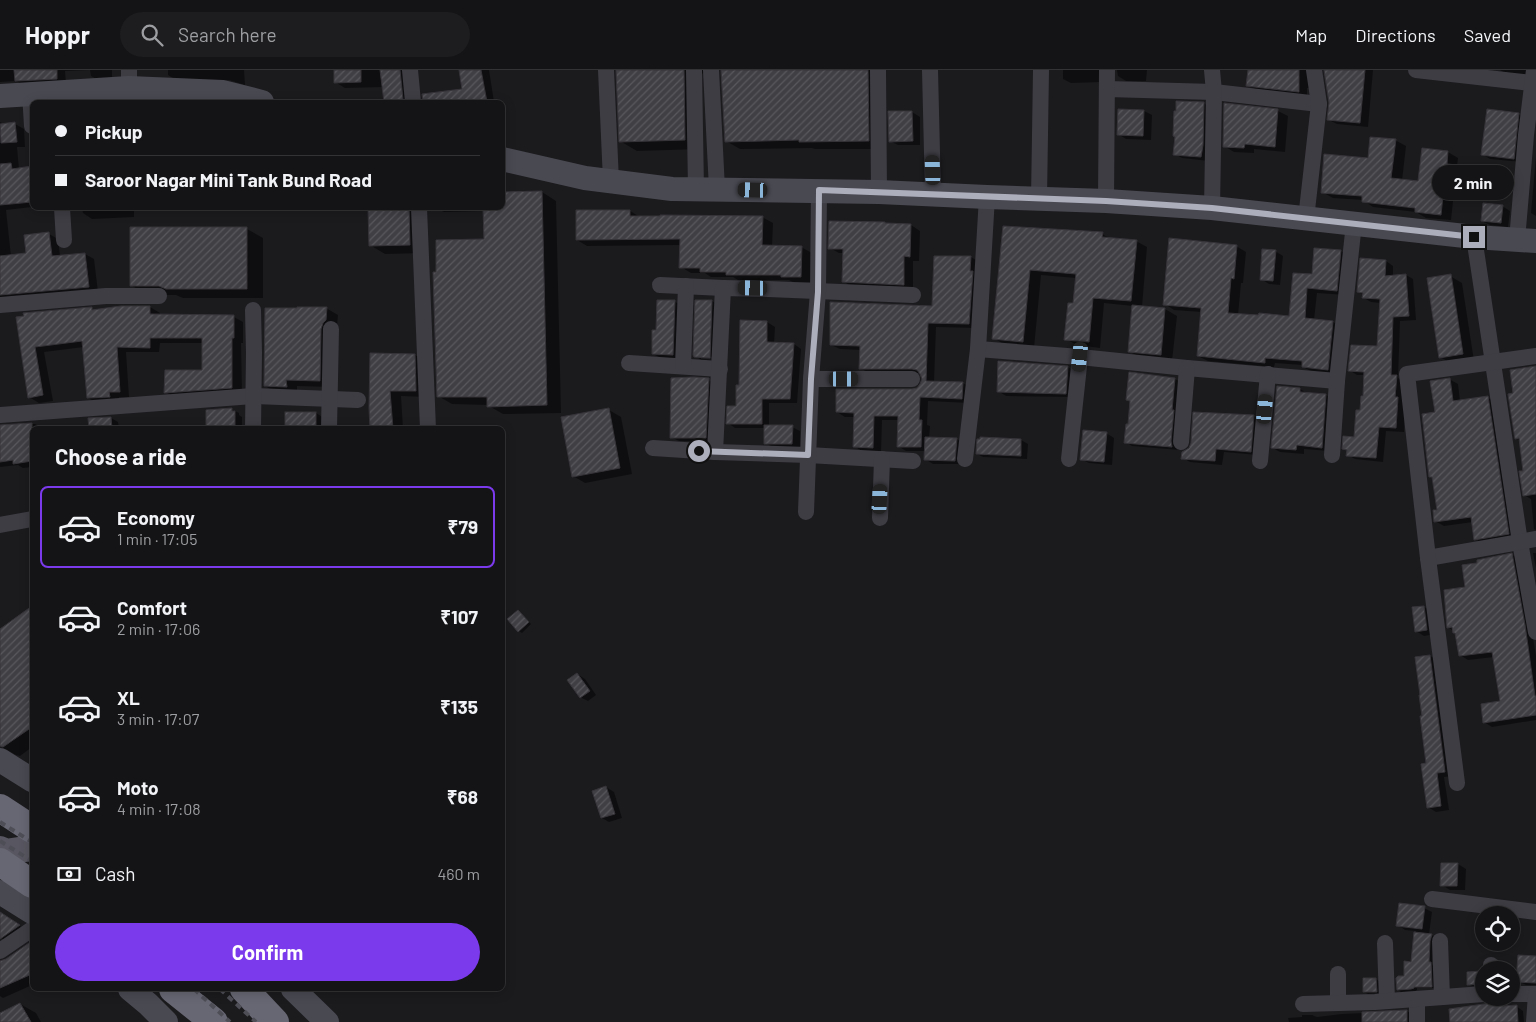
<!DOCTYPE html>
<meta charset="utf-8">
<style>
body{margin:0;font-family:Barlow,sans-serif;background:#1d1d1f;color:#f1f3f6;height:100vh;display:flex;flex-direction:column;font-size:19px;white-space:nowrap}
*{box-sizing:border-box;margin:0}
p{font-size:16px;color:#9d9ea1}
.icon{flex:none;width:28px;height:28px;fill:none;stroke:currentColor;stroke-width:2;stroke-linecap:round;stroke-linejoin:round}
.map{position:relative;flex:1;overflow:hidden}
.panel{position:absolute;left:30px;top:356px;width:475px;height:565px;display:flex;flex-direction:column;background:#141416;border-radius:8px;box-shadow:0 2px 12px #0003,0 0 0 1px #333335}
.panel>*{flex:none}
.hud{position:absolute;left:30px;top:30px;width:475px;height:110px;border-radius:8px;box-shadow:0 2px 12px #0003,0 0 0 1px #333335;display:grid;align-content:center;height:110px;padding:0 25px;background:#141416}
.buttons{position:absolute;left:1475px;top:836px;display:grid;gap:10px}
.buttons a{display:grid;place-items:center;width:45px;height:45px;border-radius:50%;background:#141416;box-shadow:0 2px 12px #0003,0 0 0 1px #333335;font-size:25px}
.end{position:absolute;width:22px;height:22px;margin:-11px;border:6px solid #adaebc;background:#111;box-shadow:0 0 0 2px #111}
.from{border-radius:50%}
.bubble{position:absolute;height:35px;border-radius:18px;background:#141416;box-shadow:0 2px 12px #0003,0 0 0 1px #333335;font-size:16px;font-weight:700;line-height:35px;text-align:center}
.car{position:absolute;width:15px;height:30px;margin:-15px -8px;border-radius:6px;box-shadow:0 0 4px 1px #0007;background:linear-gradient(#222 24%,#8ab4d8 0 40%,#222 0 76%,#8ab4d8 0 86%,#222 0)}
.hud b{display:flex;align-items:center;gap:18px;height:48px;font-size:19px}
.hud b+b{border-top:1px solid #333335}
.hud i{width:12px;height:12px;background:#f1f3f6}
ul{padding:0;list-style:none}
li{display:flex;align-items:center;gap:15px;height:82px;margin:0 10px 8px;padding:0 15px;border:2px solid transparent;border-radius:8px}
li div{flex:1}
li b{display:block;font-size:19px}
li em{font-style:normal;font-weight:700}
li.active{border-color:#7c3aed}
li>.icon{width:45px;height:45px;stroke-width:1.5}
h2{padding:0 25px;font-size:22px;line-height:60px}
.pay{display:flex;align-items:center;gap:12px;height:55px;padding:0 25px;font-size:19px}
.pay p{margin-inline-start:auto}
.action{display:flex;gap:10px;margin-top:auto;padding:10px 25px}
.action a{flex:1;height:58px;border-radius:30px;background:#7c3aed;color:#fff;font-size:20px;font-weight:700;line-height:58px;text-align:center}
header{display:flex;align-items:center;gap:30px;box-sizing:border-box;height:70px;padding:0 25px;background:#141416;border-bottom:1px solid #333335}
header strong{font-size:24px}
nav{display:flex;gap:28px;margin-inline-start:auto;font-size:18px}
.search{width:350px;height:45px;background:#1d1d1f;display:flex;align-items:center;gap:12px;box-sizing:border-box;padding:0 18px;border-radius:28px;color:#9d9ea1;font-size:19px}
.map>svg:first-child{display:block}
.shadow{fill:#0007;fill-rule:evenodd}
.building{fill:url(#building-hatch);stroke:#363439}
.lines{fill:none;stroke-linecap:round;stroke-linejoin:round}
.street{stroke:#3e3d44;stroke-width:16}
.secondary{stroke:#494952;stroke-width:24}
.primary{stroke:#585761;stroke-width:26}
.highway{stroke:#676773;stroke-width:28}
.rail{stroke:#4e4e57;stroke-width:4;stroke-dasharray:6 5;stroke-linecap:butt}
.route{stroke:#adaebc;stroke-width:6}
</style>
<header>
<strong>Hoppr</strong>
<div class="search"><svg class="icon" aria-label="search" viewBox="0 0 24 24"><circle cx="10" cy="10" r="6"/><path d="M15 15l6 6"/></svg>Search here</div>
<nav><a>Map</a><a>Directions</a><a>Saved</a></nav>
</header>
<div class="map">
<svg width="1536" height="952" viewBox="0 0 1536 952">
<defs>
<pattern id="building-hatch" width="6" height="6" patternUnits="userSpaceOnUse" patternTransform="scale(1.25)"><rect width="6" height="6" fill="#403f44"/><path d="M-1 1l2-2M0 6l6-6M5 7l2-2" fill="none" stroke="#59585d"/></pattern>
</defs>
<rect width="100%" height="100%" fill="#1b1a1d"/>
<g class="shadow">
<path d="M0,0H112V10L100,11L91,6L90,0L65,1L66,13L25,16L16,11L0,12Z"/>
<path d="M168,0H244L245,15L229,10L203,11L176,10L168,5Z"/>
<path d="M335,0H412V32H385L384,17L345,18L335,12Z"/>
<path d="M460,0H489L494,32H436L435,23L463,20Z"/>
<path d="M617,0H707L702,4L701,79L637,81L620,71Z"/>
<path d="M721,0H885L883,79H815L812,78L740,79L726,71Z"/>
<path d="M1063,0H1106L1102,12L1071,13L1063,9Z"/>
<path d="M1117,0H1147L1146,11H1126L1118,6Z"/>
<path d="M1249,0H1314V18H1307V26L1256,20L1247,15Z"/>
<path d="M1325,0H1373L1368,57L1337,54L1329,50L1330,35Z"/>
<path d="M1500,0H1534L1532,6L1505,3Z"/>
<path d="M1203,33L1211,37L1209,91L1182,88L1175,84Z"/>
<path d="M1119,40L1144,41L1152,45L1151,70L1126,69L1118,64Z"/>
<path d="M1278,41L1288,46L1285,82L1254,79V83L1234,82L1224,76Z"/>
<path d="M890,42H912L920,47V75H898L890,71Z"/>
<path d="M1518,44L1526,49L1522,92L1490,89L1482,84Z"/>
<path d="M0,52L3,54H15L24,59L25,77H17L19,99L32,97V137L6,140L11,186L27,184L49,164L58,169L60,186L85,184L94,189L98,222L0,231Z"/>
<path d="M1395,70L1406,76L1402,111L1419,113L1448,82L1458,88L1457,96L1478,99L1488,104L1486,125L1454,122L1451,150L1426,148L1416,142L1373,137L1363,130L1333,128L1322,122Z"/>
<path d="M1536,87V146L1531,143Z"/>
<path d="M542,122L556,131L561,343L503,344L489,336L488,335L452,334L438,326L437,203L485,170L484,141L444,142L436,138H502Z"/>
<path d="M1502,136L1510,141L1508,157L1490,155L1482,151Z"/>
<path d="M82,138H134V147L92,149L83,143Z"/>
<path d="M369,138H430L425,142V183L385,184L370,175Z"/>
<path d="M630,141L640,147H762L773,153L772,177H801L812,183L811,212H793L789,210H738L733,207H711L705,203H691L681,197V175L587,176L577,170Z"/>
<path d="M911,155L920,161L919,191H913V219L852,217L843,211L844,183H839L830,178Z"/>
<path d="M1004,157L1102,164L1111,169L1136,171L1147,177L1142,237L1165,239L1177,246L1172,291L1141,288L1129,281L1133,236L1104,233L1100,278L1077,275L1066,269L1074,234L1076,208L1041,205L1034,278L1005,275L994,268Z"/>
<path d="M247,159L263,168V228H183L176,225H147L131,215Z"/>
<path d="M1236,176L1246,182L1243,213H1241L1238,245L1290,247L1313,205L1341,181L1350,187L1346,225L1317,223L1314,250L1333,252L1343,257L1338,304L1313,302L1303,297V295L1275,293L1274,297L1208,291L1198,286L1202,242L1174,240L1165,234Z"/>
<path d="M1275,181L1283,186L1280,215L1269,214L1261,209Z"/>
<path d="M935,187H971L979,192L978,258L936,257L934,312L963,313L971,318L970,333L928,331L927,355L930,356L929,369H957L965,374L963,394H933L925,389V381H906L898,376L899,350H882L881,382L862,381L854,376L855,347H845L837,342L918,318L923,309L922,303H869L860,298L861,280L840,279L831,275L933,238Z"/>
<path d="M1361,190L1386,191L1393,196V206L1406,205L1413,209L1416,250L1400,251L1398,308L1404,311L1405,333L1404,362L1386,361L1383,392L1355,389L1348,385V381L1344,379L1355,369L1364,327L1365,305H1357L1349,300L1378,278L1381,233L1371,232L1364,228V225L1358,222Z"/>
<path d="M1450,206L1462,213L1474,291L1452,294L1440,287Z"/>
<path d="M697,231H712L720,236L717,292L703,291L695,286ZM701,286L716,287V290L701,289Z"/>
<path d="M658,232H675L683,236L681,289L661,288L653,284L657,261Z"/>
<path d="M150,237L160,243V246L234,247L243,252V273H241L242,323L175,328L166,322L203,301L204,273H160L159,282H126L129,327H119V332L98,333L88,328L84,277L44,282L53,331L39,333L29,327L17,248L92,239L95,241Z"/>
<path d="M326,238L338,245L331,317L297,316V322H276L265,316Z"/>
<path d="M767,252L775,257L774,274H794L801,279L797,333H769V356L792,357L800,361V378L773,377L765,373L766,358H735L728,353L737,337L740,317Z"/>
<path d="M415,285L425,291L427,327L401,326L403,359H371L370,338Z"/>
<path d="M1068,297L1075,302L1074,327L1006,326L998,321Z"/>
<path d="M1536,297V460L1534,459L1531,429L1524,425V402L1520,371L1516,368L1514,324Z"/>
<path d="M1130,304L1175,309L1182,313L1178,376L1179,380L1132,376L1126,372L1132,332Z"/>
<path d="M1449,309L1458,314L1460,331L1488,328L1496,332L1517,468L1484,474L1475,469L1473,452L1444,456L1435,451L1438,441L1434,409L1430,406Z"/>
<path d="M708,310L716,314L713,371H679L671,367Z"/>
<path d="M1300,319L1308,324L1326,325L1334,330L1330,381L1304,379V384L1280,382L1273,378Z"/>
<path d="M231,339L239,343V345L242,347V359H207Z"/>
<path d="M609,340L621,347L632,404L585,413L573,406Z"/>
<path d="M316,343L329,351V359H286Z"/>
<path d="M1254,346L1262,351L1258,385L1224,382L1222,395L1190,392L1183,388Z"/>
<path d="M111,348L118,352L119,359H90Z"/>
<path d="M35,354L44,359H32V397L23,398L18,395L0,397V356Z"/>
<path d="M1106,363L1114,368L1112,395L1089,393L1081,389Z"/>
<path d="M1009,370H1021L1028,374L1027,389L983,387L977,384Z"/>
<path d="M1533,483H1536V498Z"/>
<path d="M1512,485L1520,489L1536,586V650L1492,657L1484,652L1501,632L1494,587L1468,590L1460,585L1457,564L1448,557L1479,494Z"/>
<path d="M32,537V677L20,686L16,685L0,676V561Z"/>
<path d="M1424,537L1432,541L1435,564L1424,566L1416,561Z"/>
<path d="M518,541L531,554L522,563L519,561Z"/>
<path d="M1430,586L1438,590L1453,706L1444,707L1449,740L1436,742L1428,737V694L1417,588Z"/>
<path d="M577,604L585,609L596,625L588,631L580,627Z"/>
<path d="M606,717L614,722L622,748L609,752L602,748Z"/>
<path d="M1458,794L1466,799L1465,820H1450L1442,815Z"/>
<path d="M1424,838L1432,842L1429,864L1435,867L1433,873L1432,894L1434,896L1435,918H1417V920L1415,921L1401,922L1398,920L1412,893L1416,861L1405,860L1398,855Z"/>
<path d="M0,843L27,861L9,873L1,868L0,870Z"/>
<path d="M32,872V915L3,928L0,926V893Z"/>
<path d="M1536,887V915H1526L1518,911Z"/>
<path d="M1481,902L1484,904V916H1472L1469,914Z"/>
<path d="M1376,909L1379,911L1380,923L1368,924L1364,922Z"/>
<path d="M20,934L36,943L41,952H0V945Z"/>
<path d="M1503,935L1507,937L1516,936L1523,941L1524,952H1451L1492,936Z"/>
<path d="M1407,941L1412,944V952H1289L1288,948L1302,947V945H1312L1317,947L1342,944Z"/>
</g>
<g class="building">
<path d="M14,0H57V9L15,11Z"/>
<path d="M334,0H361V12L334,13Z"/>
<path d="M380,0H400L403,30L384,32Z"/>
<path d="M459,0H481L487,32H423L422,24L462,19Z"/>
<path d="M616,0H684L685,70L619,72Z"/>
<path d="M721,0H868L869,71L799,72V70L725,72Z"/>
<path d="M1248,0H1299V22L1246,16Z"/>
<path d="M1324,0H1365L1360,53L1327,50L1329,33Z"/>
<path d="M1176,31L1204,32L1203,75L1201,87L1173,85L1175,67L1173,66L1174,41H1176Z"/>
<path d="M1224,33L1278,39L1275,77L1245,74L1244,78L1223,77Z"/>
<path d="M1118,39L1144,40L1143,66L1117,65Z"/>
<path d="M1487,39L1519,43L1514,89L1481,85Z"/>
<path d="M888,41H912L913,71L889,72Z"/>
<path d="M15,52L17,72L1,73L0,54Z"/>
<path d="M1370,67L1396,69L1391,108L1418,111L1422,78L1448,81L1447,94L1478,97L1476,120L1444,116L1441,145L1415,142V138L1362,132V126L1321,123L1324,84L1368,88Z"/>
<path d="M11,93L12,99L32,96V132L0,135V94Z"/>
<path d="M542,121L547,335L487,337V327H437L433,202H436V170L484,169L483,138H502V122Z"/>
<path d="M1483,133L1503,135L1501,153L1481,151Z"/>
<path d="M368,138H409L410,175L369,176Z"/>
<path d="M576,140H630V146H660V145L763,146L762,175L802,176L801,207H781V205H726V202H700V198H679L680,169L576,170Z"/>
<path d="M829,151L885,152V153L911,154L910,187L904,186V215L842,212L843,179H828Z"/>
<path d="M1003,156L1103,162L1102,167L1137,170L1131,231L1093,228L1089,272L1064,270L1068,233H1073L1076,204L1030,200L1023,272L992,269Z"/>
<path d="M130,157H247V219H166L159,216H130Z"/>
<path d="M49,162L52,186L85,183L89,217L0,225V186L26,183L24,165Z"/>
<path d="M1169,168L1237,175L1234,209L1231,208L1228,243L1258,245L1259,243L1289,246L1293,203L1312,204L1314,178L1341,180L1337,221L1307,218L1305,248L1333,251L1328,300L1302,297V291L1265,288V293L1197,286L1201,238L1163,235Z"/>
<path d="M1262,179L1276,180L1273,211L1260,210Z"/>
<path d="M934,186H971L970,201H973L969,254L928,253L926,311L963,312L962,329L920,327L919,350H922L921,377H897L898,346H874L873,378L853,377L854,343L836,342V319H912L917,318L920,314L922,309L920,304L917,300L912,299H859L860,276L830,275V232L932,236Z"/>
<path d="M1360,188L1386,190L1385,206L1406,204L1409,246L1393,247L1391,305H1397L1395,327H1398L1396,358L1379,357L1376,388L1346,386L1347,380L1342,379L1343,366L1354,367L1356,340H1360L1361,326H1363L1364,302L1348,301L1351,275L1377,276L1380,229L1362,228L1363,223L1357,222Z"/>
<path d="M1451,204L1463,284L1439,288L1427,208Z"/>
<path d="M657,230H675L673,285L652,284V260H656Z"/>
<path d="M695,230H712L710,288L694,287L693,285Z"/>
<path d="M1132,235L1165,238L1161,285L1128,282Z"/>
<path d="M121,236H150V244L234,245V268H232V318L164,323L165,300H202V268H150V278L117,277L120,322H109L110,327L87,328L82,271L35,277L43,325L28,328L16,247L24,246L23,243L92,237V240Z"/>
<path d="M297,237H327L326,250L323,253L321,259L320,311L286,310L287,317L264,316L265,238H297Z"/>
<path d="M740,250L767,251V272L794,273L790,329H762V354H726L727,336H736V315H739Z"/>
<path d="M370,283L415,284L416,321H390L393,359H370L369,338Z"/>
<path d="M998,291L1068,296L1066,324L997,322Z"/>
<path d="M1536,296V424L1523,426L1519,401H1523L1519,368L1515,369L1508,324L1513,323L1510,300Z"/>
<path d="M1129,302L1175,308L1172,340H1174L1171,371L1172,377L1124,373L1126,354H1128L1130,331L1126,330Z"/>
<path d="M694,307L709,308L706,368H670L671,308Z"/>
<path d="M1450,308L1453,331L1488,326L1509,464L1474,470L1471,447L1434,452L1433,440H1437L1432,407H1429L1422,344L1435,342L1430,311Z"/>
<path d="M1277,316L1300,318V322L1326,324L1322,378L1297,375L1296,380L1271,378Z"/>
<path d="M232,338V341H235V359H206V340Z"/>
<path d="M609,338L620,398L572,407L561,347Z"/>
<rect x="285" y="342" width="31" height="17"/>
<path d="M1193,342L1254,345L1251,382L1216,379L1215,391L1181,389L1182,382L1189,378L1191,373Z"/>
<path d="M111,347L112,359H89L88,348Z"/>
<path d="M32,353V391L13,394V390L0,392V355Z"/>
<path d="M764,355H793L792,374H764Z"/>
<path d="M1083,360L1107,362L1104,392L1080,390Z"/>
<path d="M925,367L957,368L955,391L924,390Z"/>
<path d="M980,367L1021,369V386L976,384L977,369H980Z"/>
<path d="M1512,483L1525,555L1535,626H1536V645L1483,653L1481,634L1500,631L1492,582L1459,586L1455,563H1453L1452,557L1447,558L1444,520L1465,517L1462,495L1477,493V490Z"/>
<path d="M32,536V657L3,677L0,676V559Z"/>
<path d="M1424,536L1427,560L1415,562L1412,537Z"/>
<path d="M518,540L529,552L518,562L507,549Z"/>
<path d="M1430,585L1445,702L1437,703L1441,736L1427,738L1421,694L1426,693L1420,646H1422L1419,625H1420L1415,587Z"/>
<path d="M577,603L590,621L580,628L567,610Z"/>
<path d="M606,716L615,744L601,748L592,721Z"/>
<path d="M1441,793H1458L1457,816H1440Z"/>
<path d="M1399,833L1425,836L1422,859L1396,856Z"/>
<path d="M0,842L20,855L0,869Z"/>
<path d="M1414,862L1432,864L1430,871L1429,892H1431L1432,917H1414V918L1411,919L1397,920L1396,908L1398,906H1404V891L1411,892Z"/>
<path d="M32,871V904L0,918V891L6,889Z"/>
<path d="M1518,885L1536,886V913L1516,912Z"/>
<path d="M1481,901L1484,906V914L1467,915V902Z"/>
<path d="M1363,908H1376L1377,922H1363Z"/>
<path d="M20,933L31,952H0V943Z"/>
<path d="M1491,933V934H1503V936L1517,935L1518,952H1450L1449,939Z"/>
<path d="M1407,940V952H1362V942Z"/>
</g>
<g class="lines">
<g class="street">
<path d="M129,0V18"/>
<path d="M410,0L413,32"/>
<path d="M606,0L611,111"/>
<path d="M694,0L696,119"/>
<path d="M711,0L717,119"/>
<path d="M878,0L879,122"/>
<path d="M930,0L933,124"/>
<path d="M1416,0L1532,13"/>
<path d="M1107,19L1214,22L1319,34"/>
<path d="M30,23L32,56"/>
<path d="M1039,129L1041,0"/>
<path d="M1106,131L1107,0"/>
<path d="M62,138L64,170"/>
<path d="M419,138L428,359"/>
<path d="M1212,138L1214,22L1212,0"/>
<path d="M1306,149L1319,34L1314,0"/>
<path d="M1474,167L1520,472L1536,562"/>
<path d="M1517,170L1526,65L1534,0"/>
<path d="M660,215L723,218"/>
<path d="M0,235L106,226H159"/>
<path d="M978,279L1080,287L1187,298L1337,311"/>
<path d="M629,293L720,299"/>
<path d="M683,296L686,216"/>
<path d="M811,309H912"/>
<path d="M0,345L253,326L358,330"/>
<path d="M253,359L254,283L253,240"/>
<path d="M329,359L331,259"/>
<path d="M1181,372L1187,298"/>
<path d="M653,378L715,382L808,385L913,391"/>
<path d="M715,382L723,218L768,219L913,225"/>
<path d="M1332,385L1337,311L1354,153"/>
<path d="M965,389L978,279L987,127"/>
<path d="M1069,389L1080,287"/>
<path d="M1260,391L1268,304"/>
<path d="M806,442L811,309L818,222L819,121"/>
<path d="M880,448L882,389"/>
<path d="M0,455L32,449"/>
<path d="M1428,488L1536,469"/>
<path d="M1457,713L1428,488L1407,304L1536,286"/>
<path d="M1432,829L1536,842"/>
<path d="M1440,871L1442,927"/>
<path d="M1385,873L1387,931"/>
<path d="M0,881L32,859"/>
<path d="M1491,895V900"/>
<path d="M1511,924H1536"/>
<path d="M1417,929V952"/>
<path d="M1338,933V904"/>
<path d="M1303,934L1375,932L1484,924"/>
<path d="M1534,952L1536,924"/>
</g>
<g class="secondary">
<path d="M0,26L129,18L223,22L262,32"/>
<path d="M502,89L585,108L672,119L879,122L987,127L1106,131L1212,138L1474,167L1536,171"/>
<path d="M0,690L32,710"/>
<path d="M0,822L32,842"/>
<path d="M130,919L148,934L166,952"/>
<path d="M293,919L327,952"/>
</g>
<path class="primary" d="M0,779L5,782L32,778"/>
<g class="highway">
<path d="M0,738L32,759"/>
<path d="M0,792L32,814"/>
<path d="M173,919L214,952"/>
<path d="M244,919L275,952"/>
</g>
<g class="rail">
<path d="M0,752L32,772"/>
<path d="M0,771L32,791"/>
<path d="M194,919L230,952"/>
<path d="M220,919L256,952"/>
</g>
</g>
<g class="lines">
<path class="route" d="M699,381L808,385L811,309L818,222L819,120L1106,131L1212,138L1474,167"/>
</g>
</svg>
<div class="buttons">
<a><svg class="icon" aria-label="locate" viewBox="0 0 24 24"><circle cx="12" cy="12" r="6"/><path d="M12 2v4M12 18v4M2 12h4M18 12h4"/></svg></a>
<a><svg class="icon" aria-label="layers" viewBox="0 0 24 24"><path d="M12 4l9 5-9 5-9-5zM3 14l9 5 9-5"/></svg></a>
</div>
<i class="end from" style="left:699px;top:381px"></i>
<i class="end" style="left:1474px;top:167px"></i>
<div class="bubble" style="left:1432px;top:95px;width:82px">2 min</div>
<i class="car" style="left:933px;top:100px;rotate:358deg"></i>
<i class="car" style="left:753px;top:120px;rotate:272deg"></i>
<i class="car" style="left:753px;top:218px;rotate:271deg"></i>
<i class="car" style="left:1080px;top:287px;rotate:186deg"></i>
<i class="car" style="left:844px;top:309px;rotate:90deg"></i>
<i class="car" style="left:1265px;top:339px;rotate:5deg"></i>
<i class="car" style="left:880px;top:429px;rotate:3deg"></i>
<div class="hud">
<b><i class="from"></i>Pickup</b>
<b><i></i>Saroor Nagar Mini Tank Bund Road</b>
</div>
<section class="panel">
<h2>Choose a ride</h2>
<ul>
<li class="active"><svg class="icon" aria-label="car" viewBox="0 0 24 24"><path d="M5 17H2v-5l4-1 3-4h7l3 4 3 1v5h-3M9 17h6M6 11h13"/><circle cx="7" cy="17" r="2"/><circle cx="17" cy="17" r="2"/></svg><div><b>Economy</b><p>1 min · 17:05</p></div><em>₹79</em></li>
<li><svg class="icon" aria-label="car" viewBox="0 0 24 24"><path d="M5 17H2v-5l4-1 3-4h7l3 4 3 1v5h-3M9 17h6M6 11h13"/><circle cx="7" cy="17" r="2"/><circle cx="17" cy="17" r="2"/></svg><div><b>Comfort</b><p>2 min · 17:06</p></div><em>₹107</em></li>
<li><svg class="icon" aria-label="car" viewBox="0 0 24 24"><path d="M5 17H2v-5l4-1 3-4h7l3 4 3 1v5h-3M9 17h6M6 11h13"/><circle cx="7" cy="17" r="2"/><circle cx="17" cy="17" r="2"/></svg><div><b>XL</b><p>3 min · 17:07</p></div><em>₹135</em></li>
<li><svg class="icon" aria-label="car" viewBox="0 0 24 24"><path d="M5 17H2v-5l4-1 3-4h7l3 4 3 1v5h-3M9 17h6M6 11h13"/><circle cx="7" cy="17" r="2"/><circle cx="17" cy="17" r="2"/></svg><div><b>Moto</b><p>4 min · 17:08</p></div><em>₹68</em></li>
</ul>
<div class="pay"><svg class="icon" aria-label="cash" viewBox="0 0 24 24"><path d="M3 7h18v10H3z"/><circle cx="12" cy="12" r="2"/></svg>Cash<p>460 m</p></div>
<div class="action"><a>Confirm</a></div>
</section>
</div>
